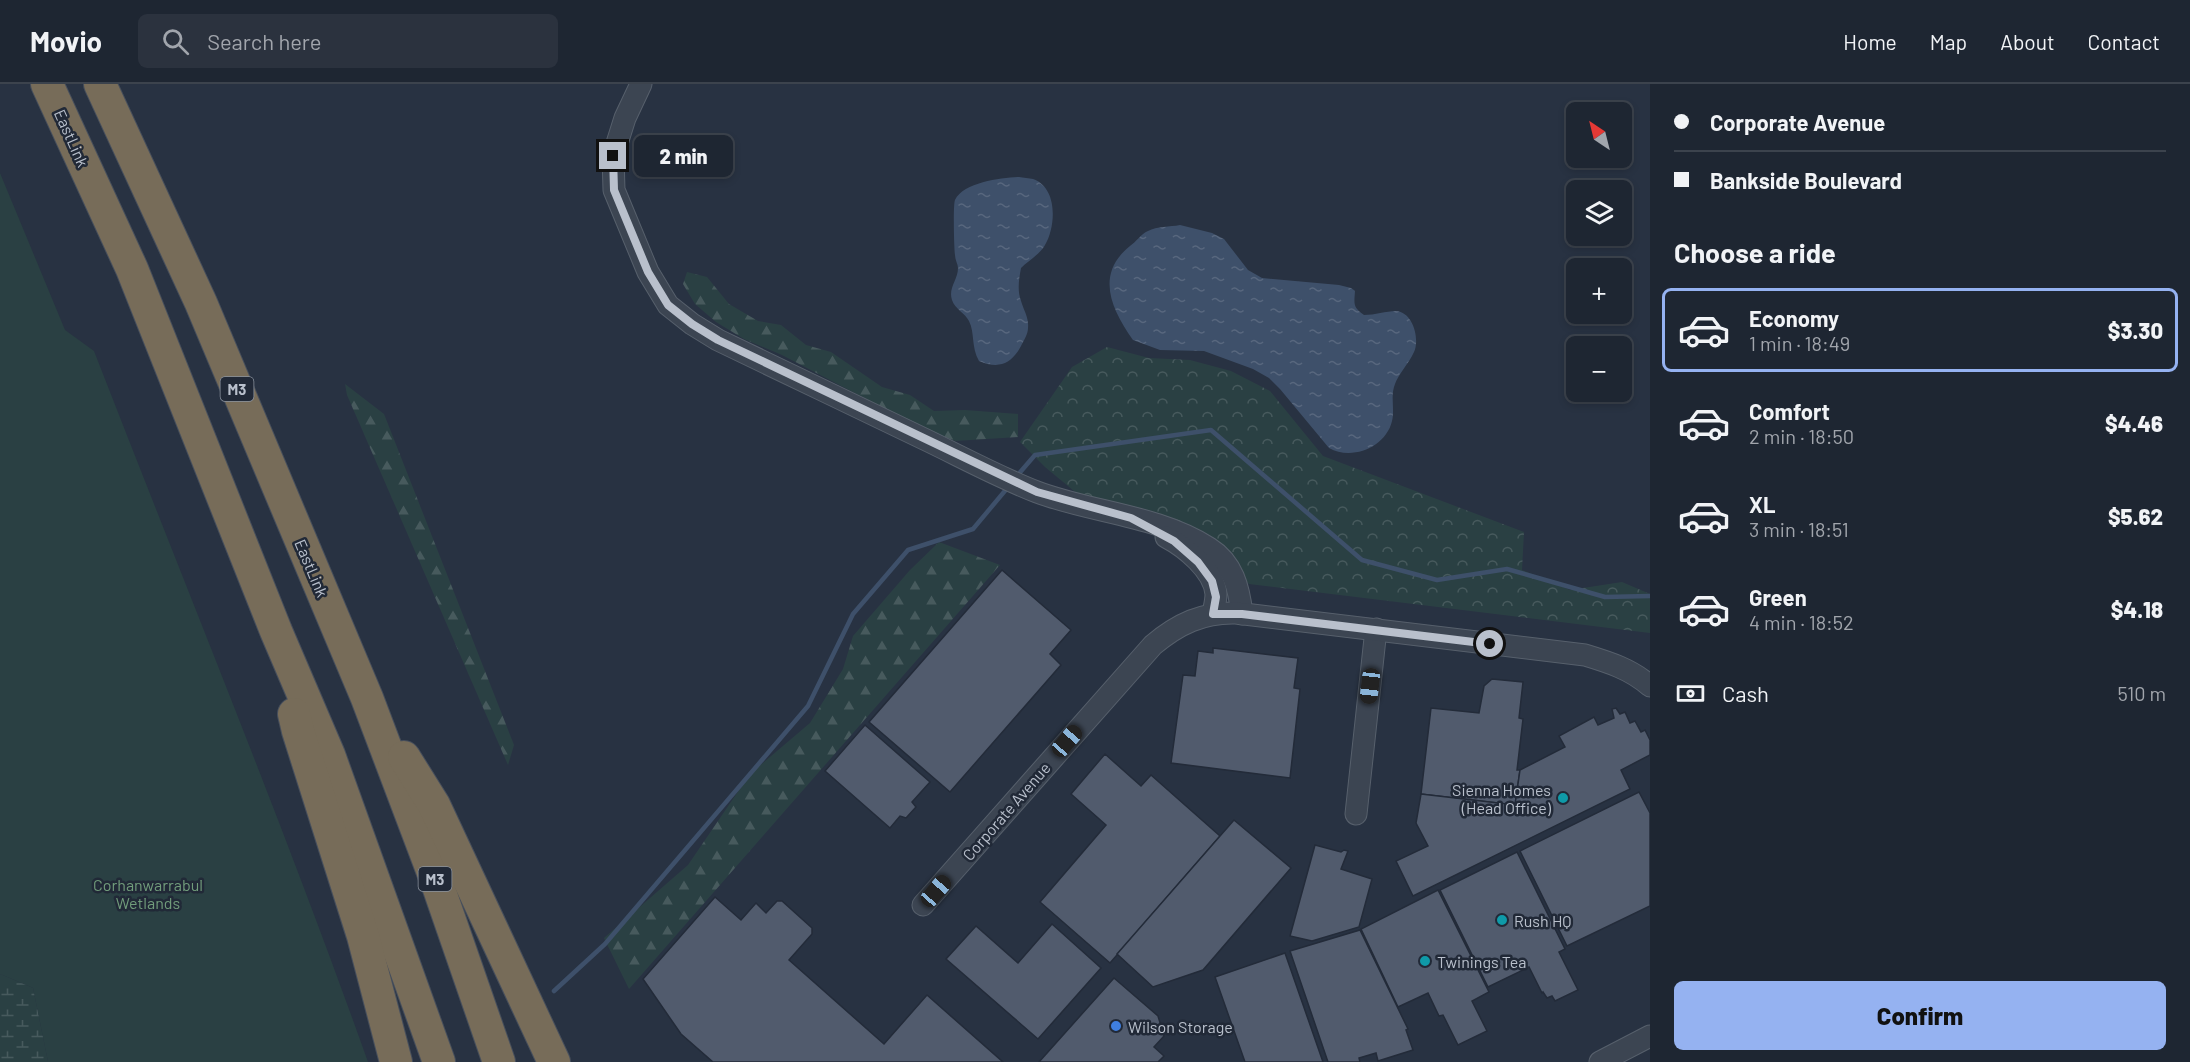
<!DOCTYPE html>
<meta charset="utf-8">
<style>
body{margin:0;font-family:Barlow,sans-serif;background:#2b323e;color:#f1f3f6;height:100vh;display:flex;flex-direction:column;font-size:22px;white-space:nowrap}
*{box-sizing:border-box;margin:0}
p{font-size:20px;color:#a1a5ac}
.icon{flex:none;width:33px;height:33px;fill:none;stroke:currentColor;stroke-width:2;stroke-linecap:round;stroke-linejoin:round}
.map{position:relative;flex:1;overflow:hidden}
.sheet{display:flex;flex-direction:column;background:#1e2632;width:540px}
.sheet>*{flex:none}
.hud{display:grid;align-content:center;height:132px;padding:0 24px;background:#1e2632}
.needle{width:39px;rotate:325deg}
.buttons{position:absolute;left:1566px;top:18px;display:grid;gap:12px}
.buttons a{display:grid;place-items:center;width:66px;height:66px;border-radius:9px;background:#1e2632;box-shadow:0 3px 9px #0003,0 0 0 2px #3c434d;font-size:30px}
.end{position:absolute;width:27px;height:27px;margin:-14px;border:8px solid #b9c0cc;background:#111;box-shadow:0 0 0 3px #111}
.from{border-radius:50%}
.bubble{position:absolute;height:42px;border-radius:9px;background:#1e2632;box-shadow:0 3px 9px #0003,0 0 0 2px #3c434d;font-size:20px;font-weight:800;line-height:42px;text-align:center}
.car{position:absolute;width:18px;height:36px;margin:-18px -9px;border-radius:8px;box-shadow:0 0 4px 2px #0007;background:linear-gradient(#222 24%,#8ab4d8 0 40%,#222 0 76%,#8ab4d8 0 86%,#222 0)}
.hud b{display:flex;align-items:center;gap:21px;height:57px;font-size:22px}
.hud b+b{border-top:2px solid #3c434d}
.hud i{width:15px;height:15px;background:#f1f3f6}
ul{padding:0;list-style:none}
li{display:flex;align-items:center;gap:18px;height:84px;margin:0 12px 9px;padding:0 12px;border:3px solid transparent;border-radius:9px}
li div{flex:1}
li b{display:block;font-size:22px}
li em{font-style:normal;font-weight:800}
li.active{border-color:#95b2f1}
li>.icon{width:54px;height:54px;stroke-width:1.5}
h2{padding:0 24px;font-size:27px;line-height:72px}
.pay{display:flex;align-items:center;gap:15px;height:66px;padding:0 24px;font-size:22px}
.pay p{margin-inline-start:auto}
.primary-button{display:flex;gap:12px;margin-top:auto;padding:12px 24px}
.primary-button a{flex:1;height:69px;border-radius:9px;background:#95b2f1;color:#111;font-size:24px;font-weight:800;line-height:69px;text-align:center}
header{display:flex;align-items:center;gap:36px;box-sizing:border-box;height:84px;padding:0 30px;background:#1e2632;border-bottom:2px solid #3c434d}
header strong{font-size:28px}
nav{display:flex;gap:33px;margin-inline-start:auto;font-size:21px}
.search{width:420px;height:54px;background:#2b323e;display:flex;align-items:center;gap:15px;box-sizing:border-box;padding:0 21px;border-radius:9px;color:#a1a5ac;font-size:22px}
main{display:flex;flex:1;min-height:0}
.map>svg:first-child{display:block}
.green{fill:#2a4043}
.forest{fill:url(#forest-firs)}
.wetland{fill:url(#wetland-marsh)}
.park{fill:url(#park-crowns)}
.water{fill:url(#water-ripples)}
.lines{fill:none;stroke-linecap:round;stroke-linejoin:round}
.stream{stroke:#3e506a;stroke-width:4.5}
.building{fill:#515b6d;stroke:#232b39;stroke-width:1.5}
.minor-casing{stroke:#57606c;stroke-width:23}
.highway-casing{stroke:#474f5c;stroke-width:34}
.minor{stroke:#3c4552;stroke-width:21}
.highway{stroke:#776c59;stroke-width:32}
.route{stroke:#b9c0cc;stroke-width:8}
.culture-dot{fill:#0f9aa8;stroke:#212937;stroke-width:2}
.shop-dot{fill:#3f7fe0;stroke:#212937;stroke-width:2}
.labels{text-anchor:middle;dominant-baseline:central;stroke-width:5;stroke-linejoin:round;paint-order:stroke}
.shield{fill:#212937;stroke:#8b939f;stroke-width:1.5}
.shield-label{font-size:15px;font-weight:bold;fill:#b9c0cc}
.street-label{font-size:16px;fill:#b9c0cc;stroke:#212937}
.poi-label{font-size:16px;fill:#b9c0cc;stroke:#212937;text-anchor:start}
.park-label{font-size:16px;fill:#719c7b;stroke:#212937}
</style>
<header>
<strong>Movio</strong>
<div class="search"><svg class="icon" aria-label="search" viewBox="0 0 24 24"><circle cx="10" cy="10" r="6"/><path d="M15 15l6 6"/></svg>Search here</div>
<nav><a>Home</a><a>Map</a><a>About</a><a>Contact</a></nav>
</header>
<main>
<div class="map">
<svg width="1650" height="978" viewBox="0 0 1650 978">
<defs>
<pattern id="forest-firs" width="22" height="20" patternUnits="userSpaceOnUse" patternTransform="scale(1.5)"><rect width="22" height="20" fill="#2a4043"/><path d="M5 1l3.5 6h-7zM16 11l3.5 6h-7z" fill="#475a5d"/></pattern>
<pattern id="wetland-marsh" width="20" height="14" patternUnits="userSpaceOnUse" patternTransform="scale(1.5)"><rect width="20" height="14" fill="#2a4043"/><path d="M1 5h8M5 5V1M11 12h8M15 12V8" fill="none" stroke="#475a5d"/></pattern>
<pattern id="park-crowns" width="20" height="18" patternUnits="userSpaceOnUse" patternTransform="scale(1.5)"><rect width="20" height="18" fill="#2a4043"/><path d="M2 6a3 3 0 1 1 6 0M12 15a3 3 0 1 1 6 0" fill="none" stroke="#475a5d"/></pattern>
<pattern id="water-ripples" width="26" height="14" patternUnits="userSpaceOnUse" patternTransform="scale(1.5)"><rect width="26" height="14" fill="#3e506a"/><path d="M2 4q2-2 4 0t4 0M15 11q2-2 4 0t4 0" fill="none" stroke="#58677e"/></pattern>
</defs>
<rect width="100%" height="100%" fill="#283242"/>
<path class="green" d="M0,89L65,246L94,267C186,504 283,739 368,978H48L33,904L0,890Z"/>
<g class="forest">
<path d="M687,188L707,193L729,220L758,237L781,241L806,261L831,268L882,303L910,311L934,327L965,326L1018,330V353L955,357L916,341L782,271L744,255L716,238L695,220L683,200Z"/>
<path d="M345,300L384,330L514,661L508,681L347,311Z"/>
<path d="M939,458L1000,481L629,905L604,854L688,781L750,690L810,639L843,585L853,552L910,486Z"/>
</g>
<path class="wetland" d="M0,890L33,904L48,978H0Z"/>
<path class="park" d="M1107,263L1149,274L1190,276L1231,287L1270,307L1323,372L1524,448L1522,486L1570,506L1622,498L1650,510V549L1249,500L1244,495L1074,407L1045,383L1020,358L1072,283Z"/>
<g class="water">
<path d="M1019,93C1023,94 1029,94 1033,95C1058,104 1056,142 1045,161C1040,170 1028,177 1021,184C1019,195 1017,206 1021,217C1024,227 1029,234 1028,244C1028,250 1024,256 1021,262C1011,281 998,285 979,277C971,263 975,249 969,237C965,229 955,225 952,216C948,204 958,196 958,184C958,180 955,176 955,171C954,164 953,120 955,116C964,98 1001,94 1019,93Z"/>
<path d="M1180,141L1212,149L1224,155L1248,186L1262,194L1339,201L1351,204L1355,207C1354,221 1353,223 1364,231C1375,231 1386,227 1396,227C1413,228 1420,255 1414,268C1409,279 1398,291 1395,300C1390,312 1395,325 1392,337C1386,363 1352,377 1329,364L1280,305L1269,294L1253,285L1204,267L1160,266L1133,256C1111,225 1095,190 1130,162C1136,158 1141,150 1148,147C1157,142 1170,143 1180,141Z"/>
</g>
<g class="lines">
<g class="stream">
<path d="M1016,393L1035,371L1211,346L1362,476L1437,496L1507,485L1605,513L1650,512"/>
<path d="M554,907L605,860L808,622L853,530L908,466L973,445L1009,402"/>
</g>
</g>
<g class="building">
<path d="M1002,486L1071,546L1050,570L1061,581L950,708L869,638Z"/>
<path d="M1213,564L1298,574L1294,604L1300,605L1290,694L1171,679L1183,591L1195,592L1198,567L1213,569Z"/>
<path d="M1492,595L1523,598L1519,634L1523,635L1517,686H1520L1515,721L1421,710L1431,624L1479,629L1484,602Z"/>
<path d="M1616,624L1620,630L1625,628L1630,639L1635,637L1641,648L1645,646L1650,656V671L1621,686L1630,705L1413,812L1396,777L1428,762L1416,739L1421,710L1515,721L1520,686L1565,663L1559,652L1594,633L1598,641L1614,634L1612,625Z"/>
<path d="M865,641L930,698L912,718L916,723L906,734L900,732L890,744L825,687Z"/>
<path d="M1105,670L1141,702L1151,691L1220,752L1110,879L1040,818L1106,741L1071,710Z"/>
<path d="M1639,708L1650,729V822L1567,862L1520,767Z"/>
<path d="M1234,736L1291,784L1203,886L1153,903L1117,870Z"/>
<path d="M1315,761L1341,768L1344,766L1348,767L1341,785L1372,795L1359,843L1312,857L1290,852Z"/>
<path d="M1517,768L1565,865L1559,868L1578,906L1555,917L1552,912L1547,914L1543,908L1542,909L1529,883L1488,903L1440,806Z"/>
<path d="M1438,806L1489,908L1472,917L1487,947L1458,961L1443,931L1439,932L1428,909L1398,923L1361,845Z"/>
<path d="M715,813L741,836L756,819L766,829L777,817H782L812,844V850L789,876L884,960L927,911L1003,978H713L681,950L643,895Z"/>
<path d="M1052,840L1101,884L1038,955L946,875L976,842L1018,879Z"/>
<path d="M1360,846L1408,945L1406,946L1413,966L1378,977L1376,969L1359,974L1360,978H1328L1290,867Z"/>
<path d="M1285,869L1323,978H1245L1215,893Z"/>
<path d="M1114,894L1158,932L1164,952L1154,963L1164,972L1158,978H1039Z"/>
</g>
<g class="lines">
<g class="minor-casing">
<g id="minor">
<path d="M641,0L625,34L613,72L614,106L648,188L668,221L692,240L718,256C786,289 854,321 922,354C960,372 998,393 1037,408C1093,429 1157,431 1209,464C1233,479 1239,504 1242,530"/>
<path d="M1166,453C1185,463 1214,486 1216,510C1216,517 1214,524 1213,530"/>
<path d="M1356,730L1376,545"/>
<path d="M923,821L1153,561C1178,540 1203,528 1236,529L1585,571C1608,578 1631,585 1650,602"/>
<path d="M1600,978L1650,952"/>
</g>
</g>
<g class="highway-casing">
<g id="highway">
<path d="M47,0L132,185L276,547L329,671L439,978"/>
<path d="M100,0L201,219L367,614L437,799L499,978"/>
<path d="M294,630L298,647L363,852L396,978"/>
<path d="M404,673L434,721L554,978"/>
</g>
</g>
<use href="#minor" class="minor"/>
<use href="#highway" class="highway"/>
</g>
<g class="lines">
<path class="route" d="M613,72L614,106L648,188L668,221L692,240L718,256L1037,408L1131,434L1174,457L1198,478L1212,497L1216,513L1213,530H1242L1490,560"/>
</g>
<g class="culture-dot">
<circle cx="1563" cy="714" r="6"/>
<circle cx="1502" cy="836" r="6"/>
<circle cx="1425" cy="877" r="6"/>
</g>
<circle class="shop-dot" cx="1116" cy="942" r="6"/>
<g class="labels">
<g class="shield">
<rect x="220.5" y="293" width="33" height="24" rx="4.5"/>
<rect x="418.5" y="783" width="33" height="24" rx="4.5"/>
</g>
<g class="shield-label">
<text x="237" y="305">M3</text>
<text x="435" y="795">M3</text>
</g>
<g class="street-label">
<text transform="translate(72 54) rotate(66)">EastLink</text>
<text transform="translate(312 484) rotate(67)">EastLink</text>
<text transform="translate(1006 727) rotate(-49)">Corporate Avenue</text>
</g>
<g class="poi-label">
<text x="1551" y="705" text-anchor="end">Sienna Homes<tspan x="1551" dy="18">(Head Office)</tspan></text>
<text x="1514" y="836">Rush HQ</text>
<text x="1437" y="877">Twinings Tea</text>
<text x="1128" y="942">Wilson Storage</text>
</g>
<g class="park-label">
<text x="148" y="800">Corhanwarrabul<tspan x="148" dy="18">Wetlands</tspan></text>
</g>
</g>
</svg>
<div class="buttons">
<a><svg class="needle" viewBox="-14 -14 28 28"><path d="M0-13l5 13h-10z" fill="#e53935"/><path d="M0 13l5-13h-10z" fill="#a1a5ac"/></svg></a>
<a><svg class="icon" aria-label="layers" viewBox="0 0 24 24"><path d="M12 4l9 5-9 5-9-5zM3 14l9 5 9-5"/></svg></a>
<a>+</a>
<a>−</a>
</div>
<i class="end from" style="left:1490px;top:560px"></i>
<i class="end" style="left:613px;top:72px"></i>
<div class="bubble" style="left:634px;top:51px;width:99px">2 min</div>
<i class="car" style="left:1370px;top:602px;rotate:187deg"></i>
<i class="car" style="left:1067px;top:657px;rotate:41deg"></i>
<i class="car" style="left:936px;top:807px;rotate:41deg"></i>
</div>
<section class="sheet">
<div class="hud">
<b><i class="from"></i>Corporate Avenue</b>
<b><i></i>Bankside Boulevard</b>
</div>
<h2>Choose a ride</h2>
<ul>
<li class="active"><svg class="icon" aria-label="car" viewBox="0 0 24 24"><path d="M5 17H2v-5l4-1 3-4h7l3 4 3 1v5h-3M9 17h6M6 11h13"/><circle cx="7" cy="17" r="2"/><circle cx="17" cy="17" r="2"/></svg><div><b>Economy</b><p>1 min · 18:49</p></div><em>$3.30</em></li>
<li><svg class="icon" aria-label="car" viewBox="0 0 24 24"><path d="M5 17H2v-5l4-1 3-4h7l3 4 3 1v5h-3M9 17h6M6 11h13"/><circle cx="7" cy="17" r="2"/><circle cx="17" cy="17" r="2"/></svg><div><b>Comfort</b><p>2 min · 18:50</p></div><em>$4.46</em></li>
<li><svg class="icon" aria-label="car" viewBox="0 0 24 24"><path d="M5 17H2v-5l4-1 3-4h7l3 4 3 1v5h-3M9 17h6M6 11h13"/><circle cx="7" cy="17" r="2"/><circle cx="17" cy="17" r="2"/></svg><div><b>XL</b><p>3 min · 18:51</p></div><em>$5.62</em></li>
<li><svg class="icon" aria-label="car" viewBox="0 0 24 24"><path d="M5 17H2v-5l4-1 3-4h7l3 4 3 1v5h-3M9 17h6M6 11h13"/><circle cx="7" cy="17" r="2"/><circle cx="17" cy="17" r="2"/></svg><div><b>Green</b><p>4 min · 18:52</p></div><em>$4.18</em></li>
</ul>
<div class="pay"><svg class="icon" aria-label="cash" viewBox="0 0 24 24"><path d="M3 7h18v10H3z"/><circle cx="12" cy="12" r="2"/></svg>Cash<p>510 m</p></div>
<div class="primary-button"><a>Confirm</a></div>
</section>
</main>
